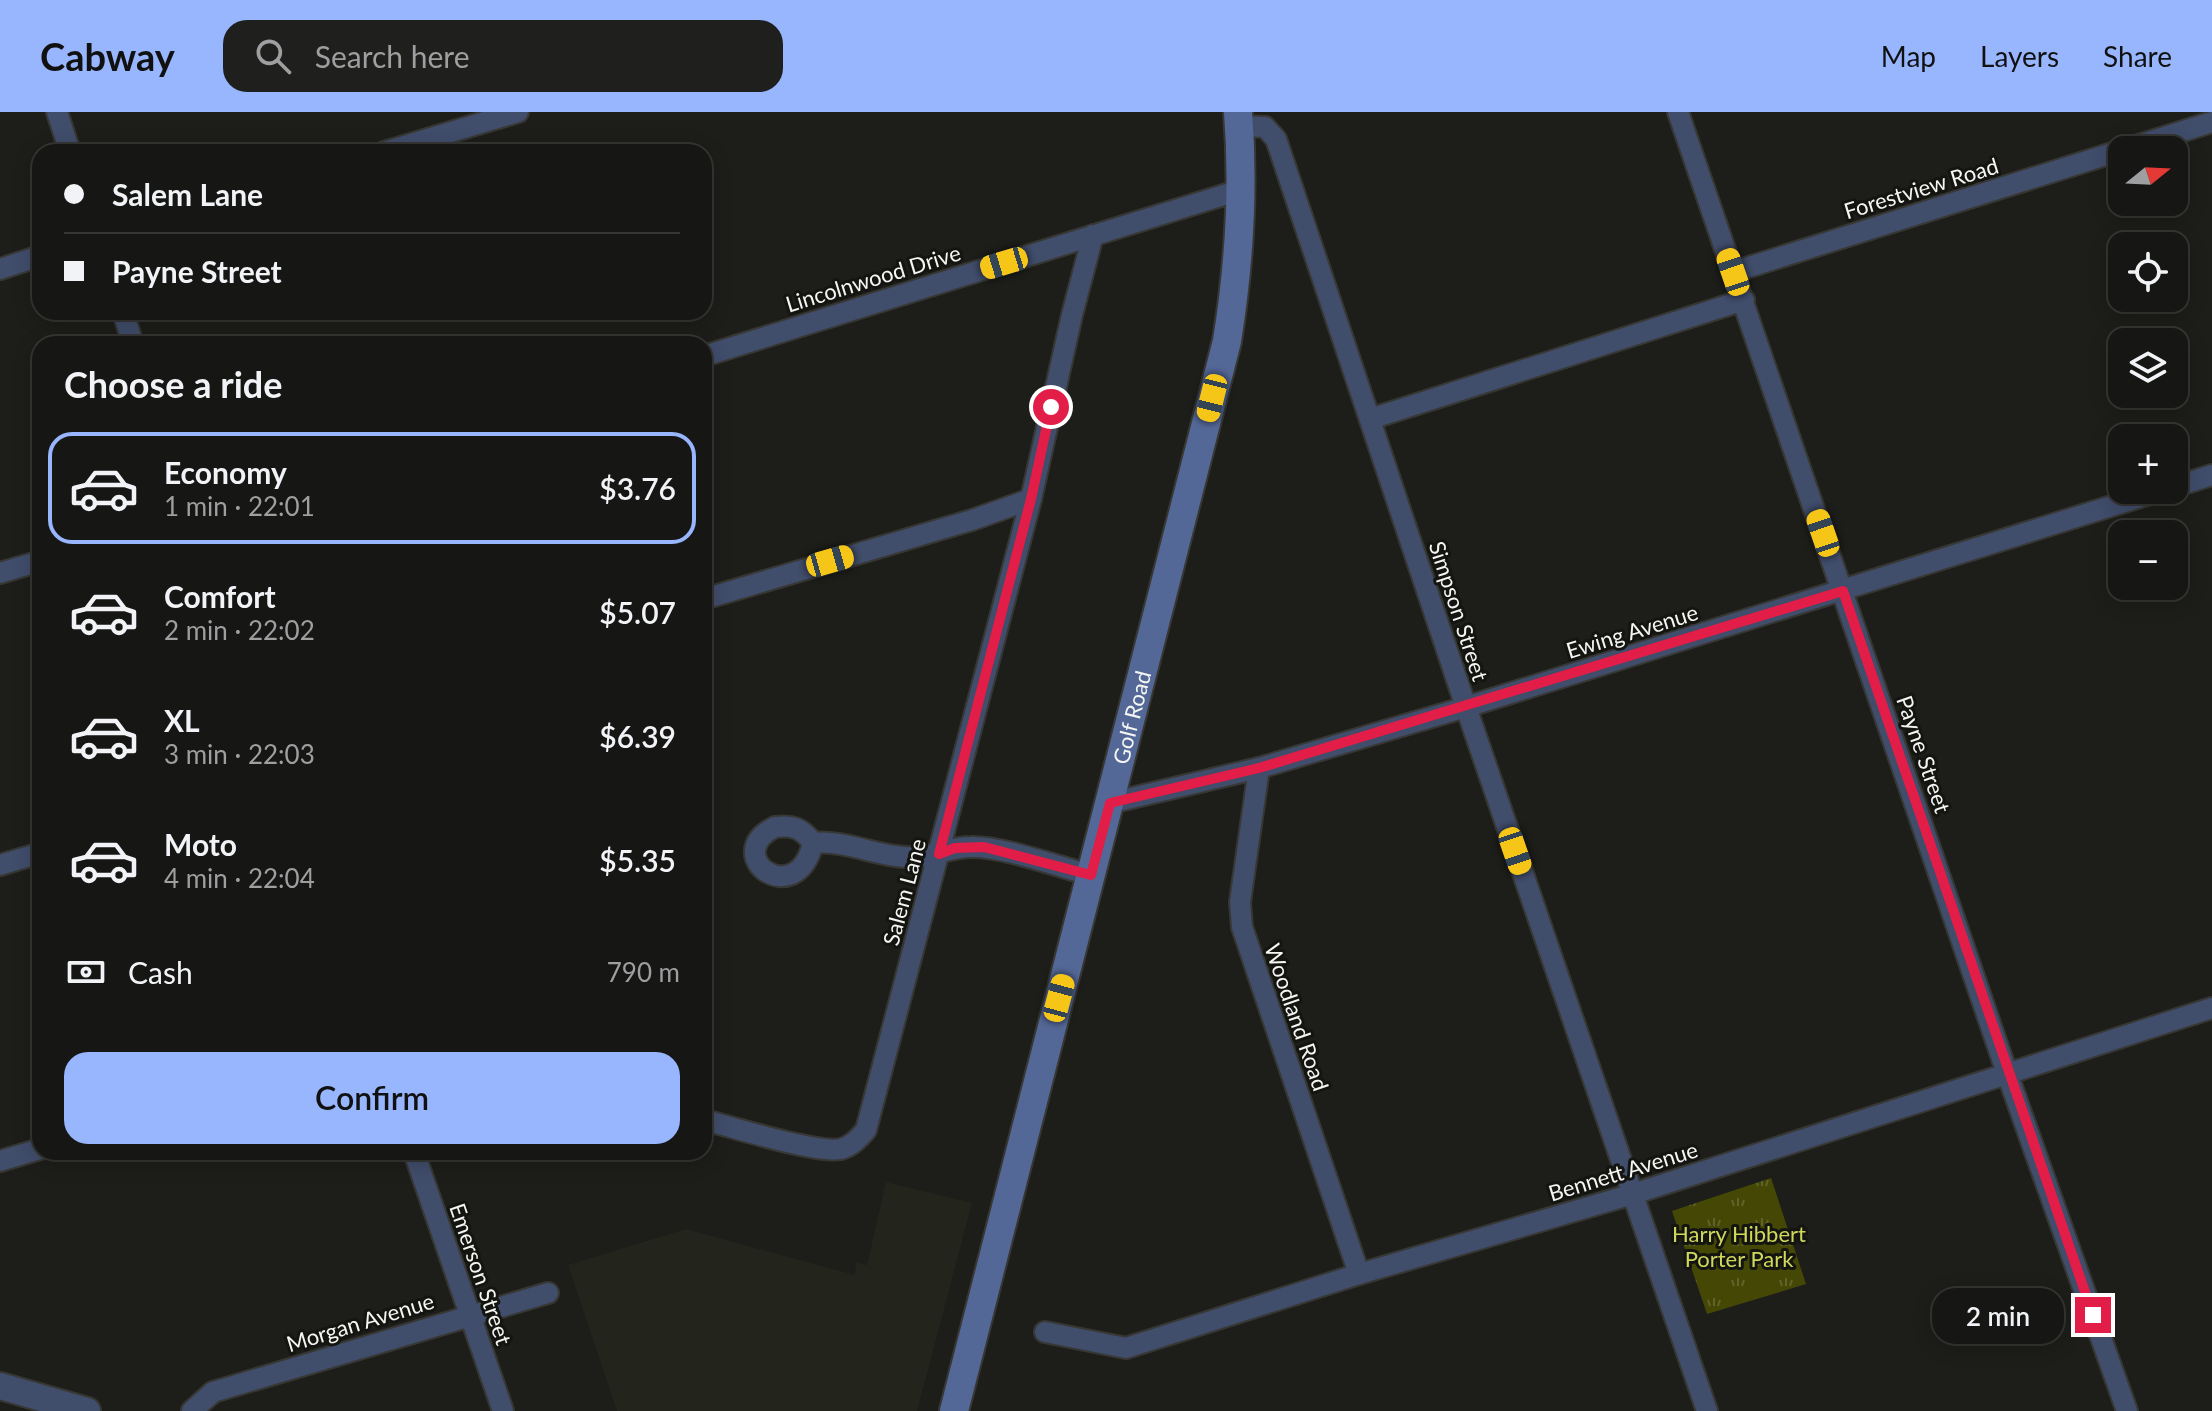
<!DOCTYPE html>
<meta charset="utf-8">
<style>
body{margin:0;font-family:Lato,sans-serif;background:#1f1f1d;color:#f1f3f6;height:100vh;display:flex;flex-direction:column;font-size:30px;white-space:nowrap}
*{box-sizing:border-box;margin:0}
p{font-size:26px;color:#9e9fa0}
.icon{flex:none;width:44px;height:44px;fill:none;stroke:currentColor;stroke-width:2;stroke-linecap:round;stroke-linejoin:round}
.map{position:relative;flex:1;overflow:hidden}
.panel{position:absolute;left:32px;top:224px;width:680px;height:824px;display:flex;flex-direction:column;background:#161614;border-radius:24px;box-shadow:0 4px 20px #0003,0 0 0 2px #353534}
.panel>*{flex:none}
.guide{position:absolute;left:32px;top:32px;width:680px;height:176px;border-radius:24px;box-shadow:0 4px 20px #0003,0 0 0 2px #353534;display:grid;align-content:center;height:176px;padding:0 32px;background:#161614}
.needle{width:52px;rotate:72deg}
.controls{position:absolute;left:2108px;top:24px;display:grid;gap:16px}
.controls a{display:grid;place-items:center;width:80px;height:80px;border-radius:16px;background:#161614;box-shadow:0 4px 20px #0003,0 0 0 2px #353534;font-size:40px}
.end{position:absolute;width:36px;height:36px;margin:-18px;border:10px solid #e11d48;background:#fff;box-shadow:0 0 0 4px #fff}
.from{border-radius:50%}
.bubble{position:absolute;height:56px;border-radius:24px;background:#161614;box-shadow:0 4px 20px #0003,0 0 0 2px #353534;font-size:26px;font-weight:600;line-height:56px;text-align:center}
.car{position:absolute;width:24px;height:48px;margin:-24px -12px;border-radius:10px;box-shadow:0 0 6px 2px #0007;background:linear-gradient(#f5c518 24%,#345 0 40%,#f5c518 0 76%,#345 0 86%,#f5c518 0)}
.guide b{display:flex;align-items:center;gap:28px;height:76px;font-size:30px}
.guide b+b{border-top:2px solid #353534}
.guide i{width:20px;height:20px;background:#f1f3f6}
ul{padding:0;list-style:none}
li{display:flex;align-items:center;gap:24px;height:112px;margin:0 16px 12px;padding:0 16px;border:4px solid transparent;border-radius:24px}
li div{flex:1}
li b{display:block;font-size:30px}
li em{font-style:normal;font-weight:600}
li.on{border-color:#97b6fd}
li>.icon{width:72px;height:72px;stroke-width:1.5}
h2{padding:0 32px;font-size:36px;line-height:96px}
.pay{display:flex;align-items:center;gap:20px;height:88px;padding:0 32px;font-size:30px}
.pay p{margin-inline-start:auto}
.button{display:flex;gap:16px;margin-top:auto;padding:16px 32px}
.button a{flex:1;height:92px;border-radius:24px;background:#97b6fd;color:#111;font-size:32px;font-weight:600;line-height:92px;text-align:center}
header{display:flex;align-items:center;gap:48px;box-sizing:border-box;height:112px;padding:0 40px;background:#97b6fd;color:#111}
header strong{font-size:38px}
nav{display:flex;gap:44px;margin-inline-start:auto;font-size:28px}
.search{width:560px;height:72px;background:#1f1f1d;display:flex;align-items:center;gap:20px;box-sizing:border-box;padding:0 28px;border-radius:24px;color:#9e9fa0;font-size:30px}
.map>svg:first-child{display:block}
.built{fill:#23241b}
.grass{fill:url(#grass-tufts)}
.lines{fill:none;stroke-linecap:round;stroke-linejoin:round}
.minor-casing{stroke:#373734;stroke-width:24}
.tertiary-casing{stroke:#373734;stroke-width:30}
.secondary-casing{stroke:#373734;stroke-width:32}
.minor{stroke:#404d6b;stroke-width:20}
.tertiary{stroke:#404d6b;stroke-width:26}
.secondary{stroke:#546898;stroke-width:28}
.route{stroke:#e11d48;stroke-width:10}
.labels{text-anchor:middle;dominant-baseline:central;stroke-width:6;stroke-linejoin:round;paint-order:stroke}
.street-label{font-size:22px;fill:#f5f5f3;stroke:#141411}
.park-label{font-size:22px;fill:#cfd85b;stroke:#141411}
</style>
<header>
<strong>Cabway</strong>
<div class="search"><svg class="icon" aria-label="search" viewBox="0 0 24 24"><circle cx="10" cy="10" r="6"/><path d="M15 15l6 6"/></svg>Search here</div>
<nav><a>Map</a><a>Layers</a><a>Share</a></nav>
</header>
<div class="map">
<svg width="2212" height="1299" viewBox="0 0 2212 1299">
<defs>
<pattern id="grass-tufts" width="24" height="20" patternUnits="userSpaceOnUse" patternTransform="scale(2)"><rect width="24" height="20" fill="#454805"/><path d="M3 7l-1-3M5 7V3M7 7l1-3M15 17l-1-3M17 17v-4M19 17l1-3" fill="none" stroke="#60632a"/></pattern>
</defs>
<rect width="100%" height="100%" fill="#1d1d1a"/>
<path class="built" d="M886,1070L972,1091L917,1299H617L568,1153L686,1117L855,1163L856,1150L867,1153Z"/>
<path class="grass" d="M1771,1066L1806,1172L1707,1202L1672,1099Z"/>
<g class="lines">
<g class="minor-casing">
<g id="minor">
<path d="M57,0L70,40"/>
<path d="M1678,0L2007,961L2127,1299"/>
<path d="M1239,14L1265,15L1276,27L1466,595L1707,1299"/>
<path d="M2123,38L2212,10"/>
<path d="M384,40L518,0"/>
<path d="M0,157L40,144"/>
<path d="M1733,160L2122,38"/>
<path d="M123,200L133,232"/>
<path d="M704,244L1240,78"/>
<path d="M1370,307L1744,188"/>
<path d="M2174,375L2212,363"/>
<path d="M0,461L40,449"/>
<path d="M704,487L972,408L1031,387"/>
<path d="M1259,656L1240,790L1242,815L1359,1162"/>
<path d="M1110,691L1259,656L1466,595L2163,378"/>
<path d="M775,715C793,713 802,716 813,731C796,801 719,743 775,715Z"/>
<path d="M813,731C845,728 873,743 904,745C928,747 948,735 971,735C1002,734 1059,755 1091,763"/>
<path d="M0,753L40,741"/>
<path d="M704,1008C733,1015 817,1042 841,1037C852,1034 859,1026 866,1018L1031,387L1072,203L1093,123"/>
<path d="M414,1040L503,1299"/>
<path d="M0,1049L40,1037"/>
<path d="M1045,1220L1126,1236L1359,1162L1633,1082L2212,896"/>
<path d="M192,1299L213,1280L548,1181"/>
</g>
</g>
<g class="tertiary-casing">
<path id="tertiary" d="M0,1274L87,1299"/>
</g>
<g class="secondary-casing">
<g id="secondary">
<path id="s1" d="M954,1299L1227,229C1239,154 1244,76 1238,0"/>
</g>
</g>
<use href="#minor" class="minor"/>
<use href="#tertiary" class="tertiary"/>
<use href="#secondary" class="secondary"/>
</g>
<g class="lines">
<path class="route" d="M1051,295L1031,387L939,742L955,736L984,735L1091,763L1110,691L1259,656L1843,479L2093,1203"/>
</g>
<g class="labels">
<g class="street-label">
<text transform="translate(1921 76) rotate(-17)">Forestview Road</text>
<text transform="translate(873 166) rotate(-17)">Lincolnwood Drive</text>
<text transform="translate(1459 499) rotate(72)">Simpson Street</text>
<text transform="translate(1632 519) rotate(-17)">Ewing Avenue</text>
<text stroke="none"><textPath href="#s1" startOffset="716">Golf Road</textPath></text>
<text transform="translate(1924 642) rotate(71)">Payne Street</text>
<text transform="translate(904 780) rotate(-75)">Salem Lane</text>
<text transform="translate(1297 905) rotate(71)">Woodland Road</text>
<text transform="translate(1623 1059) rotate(-17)">Bennett Avenue</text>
<text transform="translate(481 1162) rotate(71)">Emerson Street</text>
<text transform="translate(360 1210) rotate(-17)">Morgan Avenue</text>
</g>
<g class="park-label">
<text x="1739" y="1121">Harry Hibbert<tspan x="1739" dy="25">Porter Park</tspan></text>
</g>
</g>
</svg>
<div class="controls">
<a><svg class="needle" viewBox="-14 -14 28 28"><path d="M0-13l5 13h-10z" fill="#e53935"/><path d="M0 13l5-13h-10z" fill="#9e9fa0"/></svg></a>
<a><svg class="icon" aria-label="locate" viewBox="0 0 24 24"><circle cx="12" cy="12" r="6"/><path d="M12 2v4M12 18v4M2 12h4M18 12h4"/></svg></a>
<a><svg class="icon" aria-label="layers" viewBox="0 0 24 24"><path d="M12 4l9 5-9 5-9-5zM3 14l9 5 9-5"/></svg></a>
<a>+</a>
<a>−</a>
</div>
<i class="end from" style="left:1051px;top:295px"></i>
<i class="end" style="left:2093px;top:1203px"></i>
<div class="bubble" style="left:1932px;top:1176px;width:132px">2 min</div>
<i class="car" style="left:1004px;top:151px;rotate:253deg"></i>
<i class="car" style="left:1733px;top:160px;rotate:341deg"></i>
<i class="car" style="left:1212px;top:286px;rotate:194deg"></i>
<i class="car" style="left:1823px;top:421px;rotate:341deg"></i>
<i class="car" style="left:830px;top:449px;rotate:74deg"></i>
<i class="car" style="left:1515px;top:739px;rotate:161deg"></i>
<i class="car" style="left:1059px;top:886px;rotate:15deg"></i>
<div class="guide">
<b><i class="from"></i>Salem Lane</b>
<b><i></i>Payne Street</b>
</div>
<section class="panel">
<h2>Choose a ride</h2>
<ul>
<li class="on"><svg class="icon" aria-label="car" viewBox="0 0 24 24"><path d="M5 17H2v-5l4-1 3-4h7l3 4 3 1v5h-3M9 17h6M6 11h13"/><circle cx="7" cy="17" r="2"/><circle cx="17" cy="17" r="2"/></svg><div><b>Economy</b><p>1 min · 22:01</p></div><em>$3.76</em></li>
<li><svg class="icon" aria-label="car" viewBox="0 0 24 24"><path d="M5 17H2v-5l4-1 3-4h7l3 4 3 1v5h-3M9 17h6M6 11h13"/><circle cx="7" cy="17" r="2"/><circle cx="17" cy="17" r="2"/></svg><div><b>Comfort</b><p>2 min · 22:02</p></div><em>$5.07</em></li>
<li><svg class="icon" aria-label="car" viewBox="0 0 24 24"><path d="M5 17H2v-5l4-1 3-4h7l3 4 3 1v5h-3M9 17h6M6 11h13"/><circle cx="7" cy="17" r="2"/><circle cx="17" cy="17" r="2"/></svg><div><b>XL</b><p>3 min · 22:03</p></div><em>$6.39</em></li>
<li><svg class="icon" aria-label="car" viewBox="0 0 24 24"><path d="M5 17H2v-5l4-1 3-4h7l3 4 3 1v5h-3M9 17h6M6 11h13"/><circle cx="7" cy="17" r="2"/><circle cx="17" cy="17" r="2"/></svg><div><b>Moto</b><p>4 min · 22:04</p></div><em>$5.35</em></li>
</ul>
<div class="pay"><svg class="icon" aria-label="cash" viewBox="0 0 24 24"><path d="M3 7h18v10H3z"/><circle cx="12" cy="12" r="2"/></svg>Cash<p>790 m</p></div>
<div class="button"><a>Confirm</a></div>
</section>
</div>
